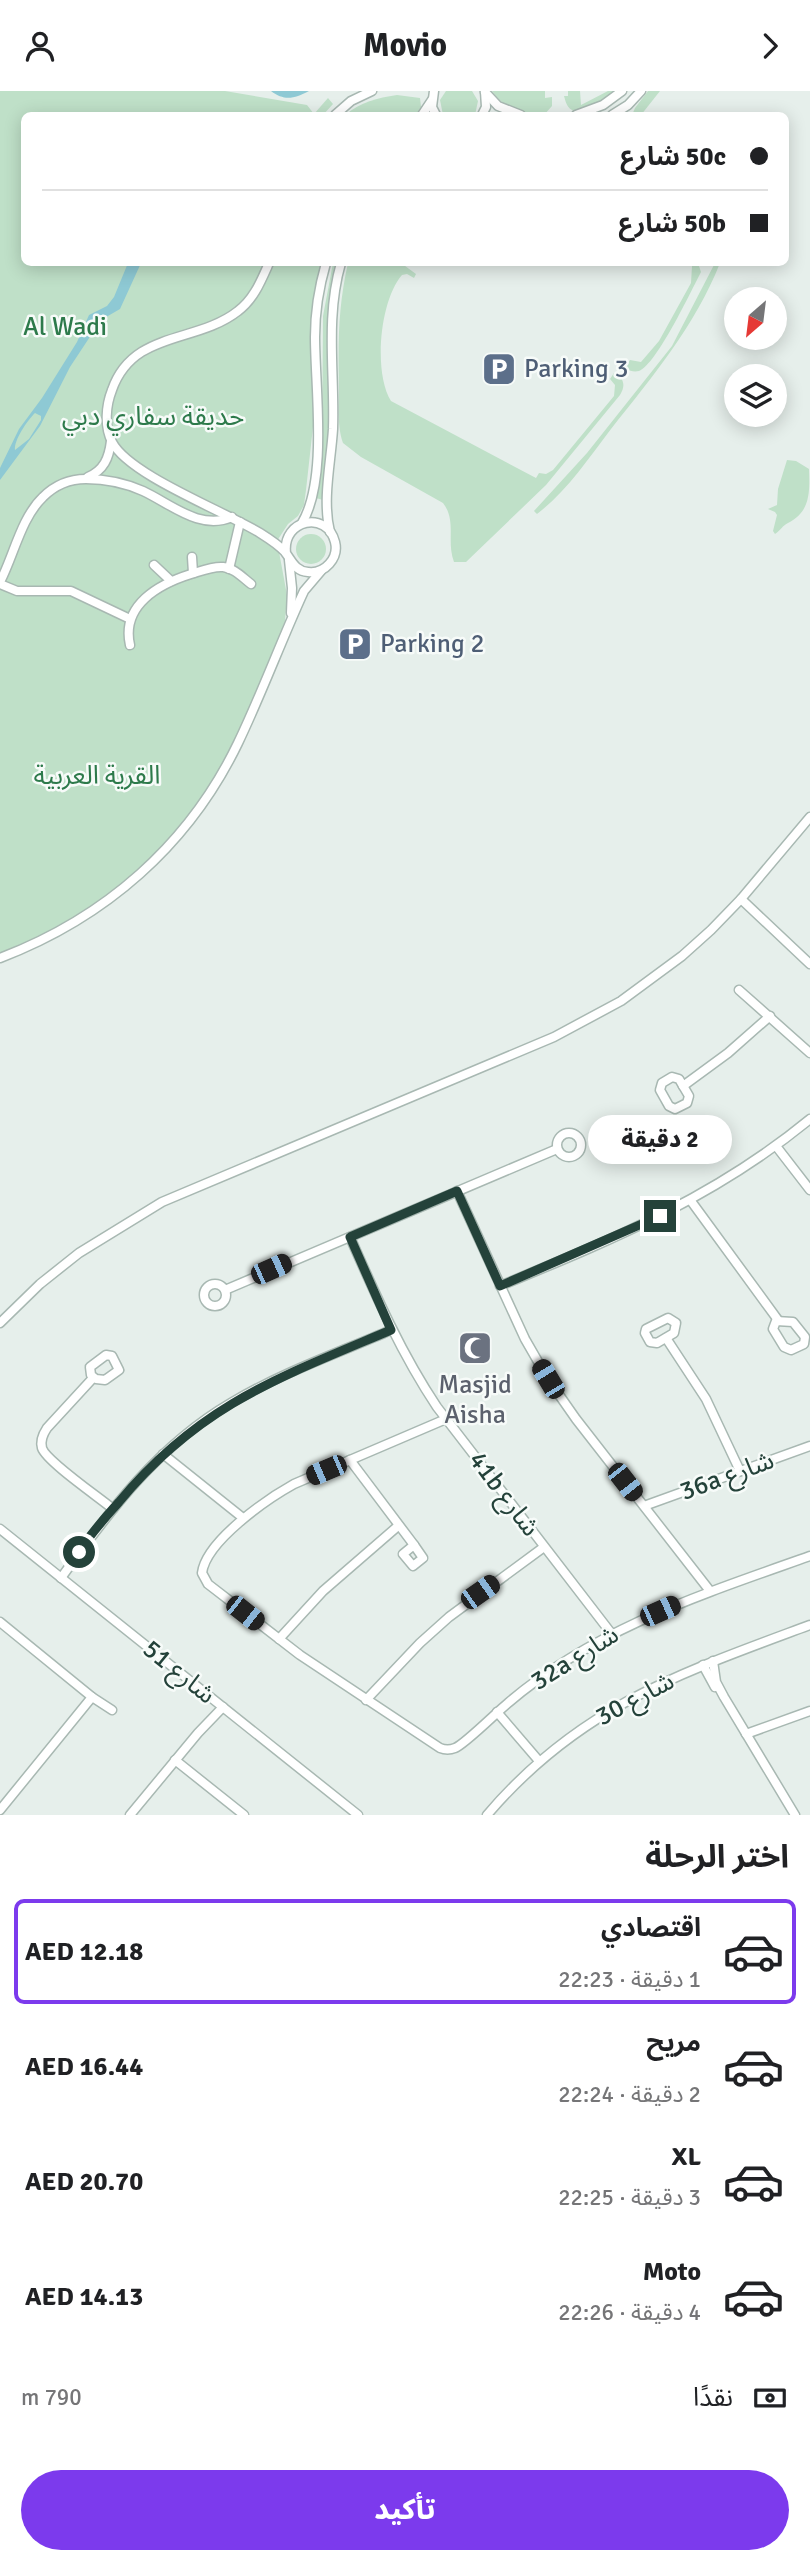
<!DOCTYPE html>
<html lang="ar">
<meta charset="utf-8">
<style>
body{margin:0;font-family:Signika,"Noto Sans Arabic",sans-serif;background:#f2f2f2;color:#202124;direction:rtl;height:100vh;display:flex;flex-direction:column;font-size:26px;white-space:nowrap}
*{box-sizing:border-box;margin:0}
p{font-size:23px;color:#757577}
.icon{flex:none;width:38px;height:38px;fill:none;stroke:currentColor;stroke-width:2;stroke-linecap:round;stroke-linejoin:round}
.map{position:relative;height:1724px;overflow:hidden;direction:ltr}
.details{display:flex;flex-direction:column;background:#fff;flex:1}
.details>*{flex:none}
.hud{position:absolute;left:21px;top:21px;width:768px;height:154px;border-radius:10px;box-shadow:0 4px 18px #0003;direction:rtl;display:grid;align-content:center;height:154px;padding:0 21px;background:#fff}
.needle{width:46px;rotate:208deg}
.buttons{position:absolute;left:724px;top:196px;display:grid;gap:14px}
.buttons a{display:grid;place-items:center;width:63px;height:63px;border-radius:50%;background:#fff;box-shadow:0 4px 18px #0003;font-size:35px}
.end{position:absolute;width:32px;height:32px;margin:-16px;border:9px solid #24423a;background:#fff;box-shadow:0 0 0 4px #fff}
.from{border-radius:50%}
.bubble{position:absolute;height:49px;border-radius:24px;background:#fff;box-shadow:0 4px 18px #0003;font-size:23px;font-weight:800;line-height:49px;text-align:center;direction:rtl}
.car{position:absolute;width:21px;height:42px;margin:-21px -10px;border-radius:9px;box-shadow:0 0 5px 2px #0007;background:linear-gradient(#222 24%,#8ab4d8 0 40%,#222 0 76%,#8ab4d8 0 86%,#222 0)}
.hud b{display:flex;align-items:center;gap:24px;height:66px;font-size:26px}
.hud b+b{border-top:2px solid #e0e0e0}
.hud i{width:18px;height:18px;background:#202124}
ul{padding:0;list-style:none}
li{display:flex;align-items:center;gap:21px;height:105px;margin:0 14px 10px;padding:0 7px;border:4px solid transparent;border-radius:10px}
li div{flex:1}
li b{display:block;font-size:26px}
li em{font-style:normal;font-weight:800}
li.current{border-color:#7c3aed}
li>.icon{width:63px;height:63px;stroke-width:1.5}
h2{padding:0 21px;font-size:32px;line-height:84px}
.pay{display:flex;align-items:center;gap:18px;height:77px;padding:0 21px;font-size:26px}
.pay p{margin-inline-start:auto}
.primary-button{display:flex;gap:14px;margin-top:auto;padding:14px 21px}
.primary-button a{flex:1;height:80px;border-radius:42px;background:#7c3aed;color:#fff;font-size:28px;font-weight:800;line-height:80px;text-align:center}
header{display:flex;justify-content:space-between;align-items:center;height:91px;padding:0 21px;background:#fff;font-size:32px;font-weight:800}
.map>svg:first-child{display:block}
.green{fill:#bfe0c8}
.water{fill:#8ec9d4;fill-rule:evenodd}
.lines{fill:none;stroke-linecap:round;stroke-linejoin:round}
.minor-casing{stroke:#a8b8b2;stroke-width:11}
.minor{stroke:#fff;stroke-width:8}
.route{stroke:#24423a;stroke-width:9}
.labels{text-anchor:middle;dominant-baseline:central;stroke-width:5;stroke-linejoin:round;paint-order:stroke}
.park-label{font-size:26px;fill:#2d7a4b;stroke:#f7fbf9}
.service-label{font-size:26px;fill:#4e5e75;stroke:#f7fbf9;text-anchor:start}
.worship-label{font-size:26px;fill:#5b616d;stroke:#f7fbf9}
.street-label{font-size:26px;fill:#24423a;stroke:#f7fbf9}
</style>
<header><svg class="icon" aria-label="forward" viewBox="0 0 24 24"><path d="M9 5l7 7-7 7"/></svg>Movio<svg class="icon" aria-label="person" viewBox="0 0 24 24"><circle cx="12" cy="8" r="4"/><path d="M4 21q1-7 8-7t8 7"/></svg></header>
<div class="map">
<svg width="810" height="1724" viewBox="0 0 810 1724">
<rect width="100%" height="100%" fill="#e6efeb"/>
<g class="green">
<path d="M0,0H225L307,14L314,23L328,7L333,13L323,24H24V172H322L314,209L312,252L314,327L306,399L304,414L298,425L288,433L277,450L287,504L285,530L234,660L209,699L166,755L98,815L21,857L0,862Z"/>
<path d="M446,0H472L478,10L475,24H443L440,9Z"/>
<path d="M492,0H545V7L552,6V15L544,24C520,24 506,19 492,0Z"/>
<path d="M568,0H580L581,14L608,0H615L596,13L574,20C567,17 566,12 564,5H568Z"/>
<path d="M648,0H660L641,24H632L635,17Z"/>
<path d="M397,4L420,7L421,16L417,24H345C361,11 377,7 397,4Z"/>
<path d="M333,172H339L329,223L328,249L330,324L323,409L316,407L322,361L323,225Z"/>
<path d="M348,172H401L416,183L414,187L407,183L402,184C380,209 373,281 391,310L536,387L539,382L546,383L553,379L614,305L615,294L610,288L614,282C624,287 626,294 620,304L546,394L466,471H454C446,450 457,430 443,412L361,366L343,352C337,335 339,316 339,297C338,252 338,216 348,172Z"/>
<path d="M688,172H698L701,181C691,200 657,273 639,280C631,282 624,277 618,274L619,271L626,275L630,269L641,271L659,250L691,192L692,175Z"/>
<path d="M715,172H720C695,235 653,285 611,338C588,368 567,400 537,423L534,420L587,362L672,255Z"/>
<path d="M787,369L796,370L809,378C810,402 810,421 788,432C783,434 780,440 775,443L773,440L777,424L775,421L768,418L777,414L778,398Z"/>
<circle cx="311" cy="458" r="15"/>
</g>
<g class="water">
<path d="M271,0H309C294,8 284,10 271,0Z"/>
<path d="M128,172H141L120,218L101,229L70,276L40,335L0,389V377L19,338L42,307L77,251L89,224L107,215L114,206ZM35,322L41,325V329L29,348L15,359C14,349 27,330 35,322Z"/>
</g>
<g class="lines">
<g class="minor-casing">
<g id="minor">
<path d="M434,0L432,16L436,24"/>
<path d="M485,1L498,15L521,24"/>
<path d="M335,24L351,10L372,0"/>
<path d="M422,24L432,9"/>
<path d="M482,24L486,16L485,0"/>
<path d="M576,24L603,14L622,0"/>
<path d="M612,24L628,14L641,0"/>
<path d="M269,172C261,190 254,208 238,220C196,253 133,239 112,299C106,314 104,335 112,351C129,384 224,420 260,442C268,447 279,454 285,461C292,470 295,480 308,481C325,483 339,467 335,451C327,419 282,428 286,462"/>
<path d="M88,386C104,379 109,367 111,350"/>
<path d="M302,432C328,388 315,297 315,246C315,221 319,196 326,172"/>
<path d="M330,441C322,409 331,371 333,338C335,282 325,227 341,172"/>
<path d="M192,466L193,482"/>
<path d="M289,469L292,497L291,522"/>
<path d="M154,474L171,490"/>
<path d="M229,478L240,431"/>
<path d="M0,491C14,464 21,427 43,406C55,394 70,388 86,388C106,388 125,392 143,400C171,413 200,440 232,426"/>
<path d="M0,493L17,500H71L130,528"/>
<path d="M130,554C121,514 159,493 191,483C201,480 213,475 223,476C234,477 242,486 251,493"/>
<path d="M741,808L810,873"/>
<path d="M0,867C105,827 189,754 238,652C262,602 281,550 304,500L321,480"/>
<path d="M739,899L810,962"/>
<path d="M672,986L679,988L689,1005L687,1012L675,1018L669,1015L660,999L662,992Z"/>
<path d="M683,995L728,962L770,925"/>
<circle cx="569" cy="1054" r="12"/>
<path d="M776,1055L810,1099"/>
<path d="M457,1100L525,1248L548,1288L576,1328L710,1500"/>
<path d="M691,1110L778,1229"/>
<path d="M350,1146C376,1205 401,1262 437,1316L611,1542"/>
<circle cx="215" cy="1204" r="11"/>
<path d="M500,1195C613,1148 714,1107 810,1028"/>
<path d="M225,1199L557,1058"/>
<path d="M668,1227L676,1232L674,1242L657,1252L650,1251L645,1242L646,1238Z"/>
<path d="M776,1230L793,1231L805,1246L804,1253L791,1259L784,1256L773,1238Z"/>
<path d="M0,1232L40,1193L79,1162L162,1111L554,946L621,910L682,865L711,839L741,808L810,726"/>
<path d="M666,1247L706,1308L740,1380"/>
<path d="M106,1264L112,1265L119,1279L105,1289L96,1288L91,1284L90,1276Z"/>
<path d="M93,1287L47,1337C43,1343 40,1350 42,1357C46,1370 100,1407 113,1418"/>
<path d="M446,1328L294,1393C267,1408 206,1450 202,1482L208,1493L300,1564L440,1657C445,1659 450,1659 455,1657C464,1654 498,1620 508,1612C596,1537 703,1503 810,1465"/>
<path d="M163,1363L243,1427"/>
<path d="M350,1369L414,1454"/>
<path d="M644,1415L810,1355"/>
<path d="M0,1438L358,1724"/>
<path d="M414,1454L423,1467L413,1475L403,1463Z"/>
<path d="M61,1487C109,1420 159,1354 231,1312C281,1282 338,1262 391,1239"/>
<path d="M0,1531L92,1606L112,1619"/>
<path d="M279,1548L323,1500L398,1435"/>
<path d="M713,1570L716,1591L724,1606L795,1724"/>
<path d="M703,1574L715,1596"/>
<path d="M366,1609L420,1552L449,1526L544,1456"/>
<path d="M497,1621L539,1670"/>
<path d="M746,1643L810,1620"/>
<path d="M175,1669L244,1724"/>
<path d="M0,1719L92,1606"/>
<path d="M130,1724L198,1642L223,1616"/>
<path d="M487,1724C580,1615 681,1582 810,1534"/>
</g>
</g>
<use href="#minor" class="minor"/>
</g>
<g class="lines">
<path class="route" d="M79,1461C90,1443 105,1427 119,1411C199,1314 280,1286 391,1239L350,1146L457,1100L500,1195L660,1125"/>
</g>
<defs>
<g id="parking-square" transform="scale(1.75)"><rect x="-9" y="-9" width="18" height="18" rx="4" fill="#5c6f8a" stroke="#f7fbf9"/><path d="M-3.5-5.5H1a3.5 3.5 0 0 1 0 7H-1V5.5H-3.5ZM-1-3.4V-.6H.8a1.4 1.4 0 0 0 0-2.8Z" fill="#fff"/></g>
<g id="mosque-square" transform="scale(1.75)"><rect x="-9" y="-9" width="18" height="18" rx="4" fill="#6b7280" stroke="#f7fbf9"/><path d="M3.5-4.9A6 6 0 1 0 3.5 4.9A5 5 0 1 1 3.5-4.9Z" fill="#fff"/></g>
</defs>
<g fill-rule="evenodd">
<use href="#parking-square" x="499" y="278"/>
<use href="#parking-square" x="355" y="553"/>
<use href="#mosque-square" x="475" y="1257"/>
</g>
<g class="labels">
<g class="park-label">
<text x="65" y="236">Al Wadi</text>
<text x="153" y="326">حديقة سفاري دبي</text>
<text x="97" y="685">القرية العربية</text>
</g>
<g class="service-label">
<text x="524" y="278">Parking 3</text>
<text x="380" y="553">Parking 2</text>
</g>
<g class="worship-label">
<text x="475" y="1294">Masjid<tspan x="475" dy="30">Aisha</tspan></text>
</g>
<g class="street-label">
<text transform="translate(727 1385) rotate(-20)">36a شارع</text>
<text transform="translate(504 1403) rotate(53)">41b شارع</text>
<text transform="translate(575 1567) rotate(-32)">32a شارع</text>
<text transform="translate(179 1581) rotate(39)">شارع 51</text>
<text transform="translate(635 1608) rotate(-28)">شارع 30</text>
</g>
</g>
</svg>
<div class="buttons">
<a><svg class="needle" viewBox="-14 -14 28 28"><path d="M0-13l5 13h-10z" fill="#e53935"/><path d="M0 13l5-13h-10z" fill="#757577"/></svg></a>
<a><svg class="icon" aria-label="layers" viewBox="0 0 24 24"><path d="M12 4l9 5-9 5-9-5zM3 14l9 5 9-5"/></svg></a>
</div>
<i class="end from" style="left:79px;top:1461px"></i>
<i class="end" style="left:660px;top:1125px"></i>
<div class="bubble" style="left:588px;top:1024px;width:144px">2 دقيقة</div>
<i class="car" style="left:271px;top:1178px;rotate:66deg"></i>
<i class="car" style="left:548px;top:1288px;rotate:329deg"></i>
<i class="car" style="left:326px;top:1379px;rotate:247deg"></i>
<i class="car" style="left:625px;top:1391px;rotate:142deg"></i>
<i class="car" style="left:480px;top:1501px;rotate:55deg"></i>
<i class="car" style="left:660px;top:1520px;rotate:66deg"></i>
<i class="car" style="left:245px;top:1522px;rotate:128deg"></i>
<div class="hud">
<b><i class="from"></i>50c شارع</b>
<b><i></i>50b شارع</b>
</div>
</div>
<section class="details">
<h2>اختر الرحلة</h2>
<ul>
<li class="current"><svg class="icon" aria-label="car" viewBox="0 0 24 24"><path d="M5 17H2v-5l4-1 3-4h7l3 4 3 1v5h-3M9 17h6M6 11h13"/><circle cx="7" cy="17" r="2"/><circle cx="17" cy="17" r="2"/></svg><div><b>اقتصادي</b><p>1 دقيقة · 22:23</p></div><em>AED 12.18</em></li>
<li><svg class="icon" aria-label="car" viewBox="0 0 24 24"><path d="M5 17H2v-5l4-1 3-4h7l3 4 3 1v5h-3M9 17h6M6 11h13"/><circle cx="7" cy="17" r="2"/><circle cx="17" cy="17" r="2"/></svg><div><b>مريح</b><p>2 دقيقة · 22:24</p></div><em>AED 16.44</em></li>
<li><svg class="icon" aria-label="car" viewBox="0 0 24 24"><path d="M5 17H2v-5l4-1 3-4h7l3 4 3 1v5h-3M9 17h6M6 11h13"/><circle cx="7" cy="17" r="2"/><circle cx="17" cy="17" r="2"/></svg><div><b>XL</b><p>3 دقيقة · 22:25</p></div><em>AED 20.70</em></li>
<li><svg class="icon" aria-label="car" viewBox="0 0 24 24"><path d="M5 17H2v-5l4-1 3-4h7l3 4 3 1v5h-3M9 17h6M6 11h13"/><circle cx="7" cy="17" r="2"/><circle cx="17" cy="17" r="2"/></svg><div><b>Moto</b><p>4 دقيقة · 22:26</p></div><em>AED 14.13</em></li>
</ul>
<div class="pay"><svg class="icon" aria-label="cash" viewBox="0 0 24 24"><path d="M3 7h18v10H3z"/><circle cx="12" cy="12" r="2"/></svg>نقدًا<p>790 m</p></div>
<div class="primary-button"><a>تأكيد</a></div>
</section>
